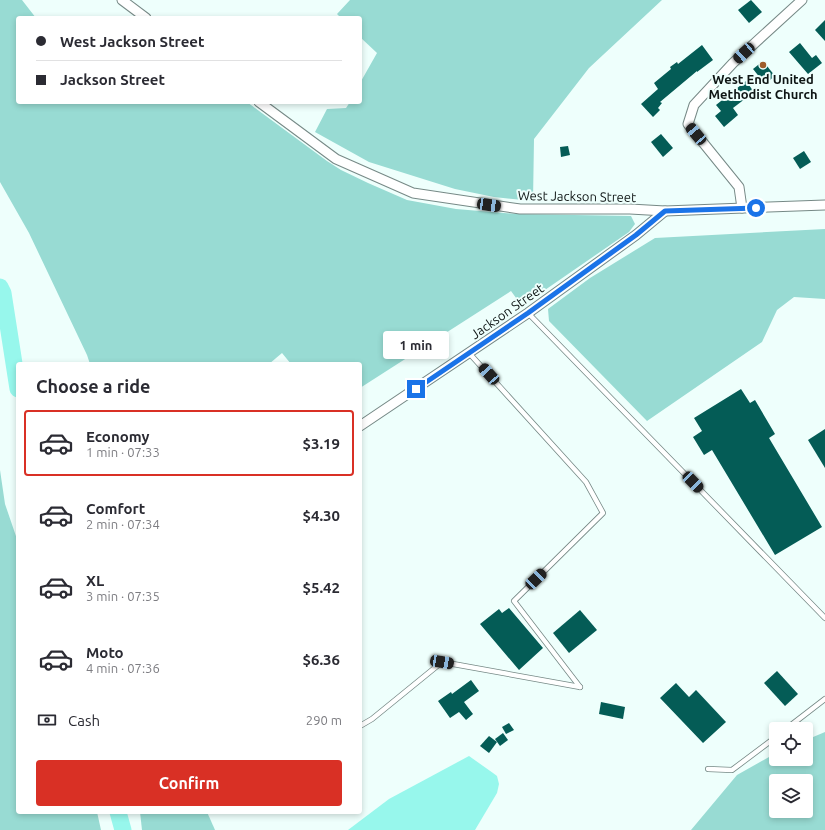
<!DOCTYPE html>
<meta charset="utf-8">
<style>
body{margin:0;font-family:Ubuntu,sans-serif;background:#f7f7f7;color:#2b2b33;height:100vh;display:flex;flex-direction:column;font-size:15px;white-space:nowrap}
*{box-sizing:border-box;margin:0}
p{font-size:13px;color:#7c7c81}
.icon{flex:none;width:22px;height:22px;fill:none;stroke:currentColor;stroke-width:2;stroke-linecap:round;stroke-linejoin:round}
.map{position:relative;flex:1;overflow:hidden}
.panel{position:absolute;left:16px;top:362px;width:346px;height:452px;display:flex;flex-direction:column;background:#fff;border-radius:4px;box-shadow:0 2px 6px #0003}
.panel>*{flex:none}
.banner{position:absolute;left:16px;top:16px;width:346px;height:88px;border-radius:4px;box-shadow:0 2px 6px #0003;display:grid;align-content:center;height:88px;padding:0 20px;background:#fff}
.controls{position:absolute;left:769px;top:722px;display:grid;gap:8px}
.controls a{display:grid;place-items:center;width:44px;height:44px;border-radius:4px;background:#fff;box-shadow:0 2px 6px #0003;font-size:20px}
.end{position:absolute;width:18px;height:18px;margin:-9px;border:5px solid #1a73e8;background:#fff;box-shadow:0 0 0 2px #fff}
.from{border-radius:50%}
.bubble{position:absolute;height:28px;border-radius:4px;background:#fff;box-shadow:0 2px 6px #0003;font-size:13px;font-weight:600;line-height:28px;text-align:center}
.car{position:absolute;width:12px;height:24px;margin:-12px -6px;border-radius:5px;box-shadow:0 0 3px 1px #0007;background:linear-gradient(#222 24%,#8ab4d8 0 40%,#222 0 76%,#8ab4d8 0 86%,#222 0)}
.banner b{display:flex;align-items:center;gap:14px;height:38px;font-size:15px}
.banner b+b{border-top:1px solid #e1e1e2}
.banner i{width:10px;height:10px;background:#2b2b33}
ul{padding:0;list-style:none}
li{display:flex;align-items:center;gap:12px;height:66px;margin:0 8px 6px;padding:0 12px;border:2px solid transparent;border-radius:4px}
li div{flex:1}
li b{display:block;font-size:15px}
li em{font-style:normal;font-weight:600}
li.on{border-color:#d93025}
li>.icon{width:36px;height:36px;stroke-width:1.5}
h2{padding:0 20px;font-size:18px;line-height:48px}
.pay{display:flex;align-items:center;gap:10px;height:44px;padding:0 20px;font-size:15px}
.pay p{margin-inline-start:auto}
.button{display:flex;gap:8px;margin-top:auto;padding:8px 20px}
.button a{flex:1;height:46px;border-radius:4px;background:#d93025;color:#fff;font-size:16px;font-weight:600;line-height:46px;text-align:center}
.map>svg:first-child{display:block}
.green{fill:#98dbd3;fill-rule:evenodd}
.water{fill:#97f7ec}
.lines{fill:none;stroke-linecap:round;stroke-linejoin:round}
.river{stroke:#97f7ec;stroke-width:17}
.building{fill:#045c56}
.lane-casing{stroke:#768986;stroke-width:6}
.street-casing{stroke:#768986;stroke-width:11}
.lane{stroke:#fff;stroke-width:4.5}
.street{stroke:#fff;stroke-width:9}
.route{stroke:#1a73e8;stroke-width:5}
.poi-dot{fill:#9f5c2b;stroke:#eefffc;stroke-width:1.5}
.labels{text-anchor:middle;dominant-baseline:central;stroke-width:4;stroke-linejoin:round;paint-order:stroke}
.poi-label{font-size:13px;font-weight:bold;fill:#0e1514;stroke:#eefffc}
.street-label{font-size:13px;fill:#0e1514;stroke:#eefffc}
</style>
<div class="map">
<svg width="825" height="830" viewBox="0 0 825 830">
<rect width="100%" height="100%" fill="#eefffc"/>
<g class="green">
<path d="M0,0H22L36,18H18V102H247L327,161L341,170L368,183L407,200L456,209L517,214L631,216L635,224L629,232L529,301L519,302L511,291L360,388V364H291L282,353L269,364H90L87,355L29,233L0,182Z"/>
<path d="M350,0H662L589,68L534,139L533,201L494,197L455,189L369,162L315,132L327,109L346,108L350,102H360V83L377,53L360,37V18H341L337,14Z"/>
<path d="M825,229V299L794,297L777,310L762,342L647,421L549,321L548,309L590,278L655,238Z"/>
<path d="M0,470L5,504L18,542V812H97L101,830H0Z"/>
<path d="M825,732V830H691L737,775L776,753V759H806V740ZM776,781H806V811H776Z"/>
<path d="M140,812H207L215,830H142Z"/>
</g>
<path class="water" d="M469,756L493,773L497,776L499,784L497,793L475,830H348L389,799Z"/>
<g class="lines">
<g class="river">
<path d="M0,287L3,293L18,389"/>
<path d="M118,812L123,830"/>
</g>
</g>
<g class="building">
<path d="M751,0L762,12L749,23L738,10Z"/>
<path d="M825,20V41L815,30Z"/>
<path d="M800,43L812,58L816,55L822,63L808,74L789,52Z"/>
<path d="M702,45L713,60L697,72V71L660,102L662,103L658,108L660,110L653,117L641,104L658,89L654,83L671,69L670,67L677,62L678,64Z"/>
<path d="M763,61L775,76L765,84L753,69Z"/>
<path d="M746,81L754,92L733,108L738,115L724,127L715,116L721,111L716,105Z"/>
<path d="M661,134L673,148L663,157L651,142Z"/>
<path d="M568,146L570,155L561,157L560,147Z"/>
<path d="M804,151L811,162L800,169L793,158Z"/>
<path d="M741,389L750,403L755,400L775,434L769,438L822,527L775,555L712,450L704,455L693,437L702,431L694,418Z"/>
<path d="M825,429V468L808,440Z"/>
<path d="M509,608L543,648L519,670L480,624L499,609L502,613Z"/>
<path d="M580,610L597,630L569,653L553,633Z"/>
<path d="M777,671L798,694L785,706L764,683Z"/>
<path d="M471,680L479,691L464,702L473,714L466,720L459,712L450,718L438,701L451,692L452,694Z"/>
<path d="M676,683L689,697L696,690L726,722L703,743L660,698Z"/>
<path d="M601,702L625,707L623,719L599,714Z"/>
<path d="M509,723L514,730L506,734L502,727Z"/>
<path d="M503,733L508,740L500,746L495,739Z"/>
<path d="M489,736L497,742L489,753L480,746Z"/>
</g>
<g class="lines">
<g class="lane-casing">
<g id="lane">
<path d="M528,313L825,618"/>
<path d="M469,353L586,482L603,513L514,601L580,687"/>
<path d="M360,726L372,719L442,662L580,687"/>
<path d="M786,729L825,699"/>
<path d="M708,769L732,770L776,737"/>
</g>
</g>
<g class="street-casing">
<g id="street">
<path d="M122,0L146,18"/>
<path d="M259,102L336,159L413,193L520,209H630L665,211L825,205"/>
<path d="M742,208L739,187L688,124L694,105L733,63L802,0"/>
<path d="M360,426L528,313L636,235L665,211"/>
</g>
</g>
<use href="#lane" class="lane"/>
<use href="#street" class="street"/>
</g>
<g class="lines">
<path class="route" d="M416,389L528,313L636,235L665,211L756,208"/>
</g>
<circle class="poi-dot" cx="763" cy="65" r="4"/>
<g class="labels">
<g class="poi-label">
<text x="763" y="79">West End United<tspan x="763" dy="15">Methodist Church</tspan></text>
</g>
<g class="street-label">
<text transform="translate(577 196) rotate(1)">West Jackson Street</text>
<text transform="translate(507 311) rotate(-35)">Jackson Street</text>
</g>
</g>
</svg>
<div class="controls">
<a><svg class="icon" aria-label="locate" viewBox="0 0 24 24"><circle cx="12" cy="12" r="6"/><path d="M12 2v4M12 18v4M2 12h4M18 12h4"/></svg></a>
<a><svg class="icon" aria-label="layers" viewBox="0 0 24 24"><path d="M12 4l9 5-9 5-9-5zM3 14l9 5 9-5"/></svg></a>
</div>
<i class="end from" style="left:756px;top:208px"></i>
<i class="end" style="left:416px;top:389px"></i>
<div class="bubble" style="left:383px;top:331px;width:66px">1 min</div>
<i class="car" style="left:744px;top:53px;rotate:228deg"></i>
<i class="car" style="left:696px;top:134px;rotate:320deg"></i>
<i class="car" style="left:489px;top:205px;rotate:98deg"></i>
<i class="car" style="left:489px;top:374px;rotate:318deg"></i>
<i class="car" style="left:693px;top:482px;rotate:136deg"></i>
<i class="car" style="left:536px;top:579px;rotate:46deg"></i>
<i class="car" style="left:442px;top:662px;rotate:100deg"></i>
<div class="banner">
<b><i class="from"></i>West Jackson Street</b>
<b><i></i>Jackson Street</b>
</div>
<section class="panel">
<h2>Choose a ride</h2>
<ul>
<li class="on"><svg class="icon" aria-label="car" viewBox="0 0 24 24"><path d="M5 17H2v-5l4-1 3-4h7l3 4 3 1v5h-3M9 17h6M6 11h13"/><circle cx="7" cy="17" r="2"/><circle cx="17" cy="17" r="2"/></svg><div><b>Economy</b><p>1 min · 07:33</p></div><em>$3.19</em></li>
<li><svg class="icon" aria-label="car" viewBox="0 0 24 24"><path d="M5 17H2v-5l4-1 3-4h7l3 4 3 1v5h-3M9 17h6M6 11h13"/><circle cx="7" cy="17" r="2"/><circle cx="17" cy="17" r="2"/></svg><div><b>Comfort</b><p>2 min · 07:34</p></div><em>$4.30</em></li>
<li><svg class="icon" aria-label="car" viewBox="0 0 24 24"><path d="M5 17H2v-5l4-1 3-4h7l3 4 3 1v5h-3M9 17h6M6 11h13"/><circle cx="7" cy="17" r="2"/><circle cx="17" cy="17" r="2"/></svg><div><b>XL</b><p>3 min · 07:35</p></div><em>$5.42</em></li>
<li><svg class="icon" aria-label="car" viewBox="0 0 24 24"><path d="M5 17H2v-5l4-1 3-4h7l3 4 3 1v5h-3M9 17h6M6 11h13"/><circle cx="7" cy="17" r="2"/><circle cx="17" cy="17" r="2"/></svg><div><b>Moto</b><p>4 min · 07:36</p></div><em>$6.36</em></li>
</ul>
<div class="pay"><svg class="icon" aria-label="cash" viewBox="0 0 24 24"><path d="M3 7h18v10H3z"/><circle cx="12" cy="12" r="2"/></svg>Cash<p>290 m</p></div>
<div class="button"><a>Confirm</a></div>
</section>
</div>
